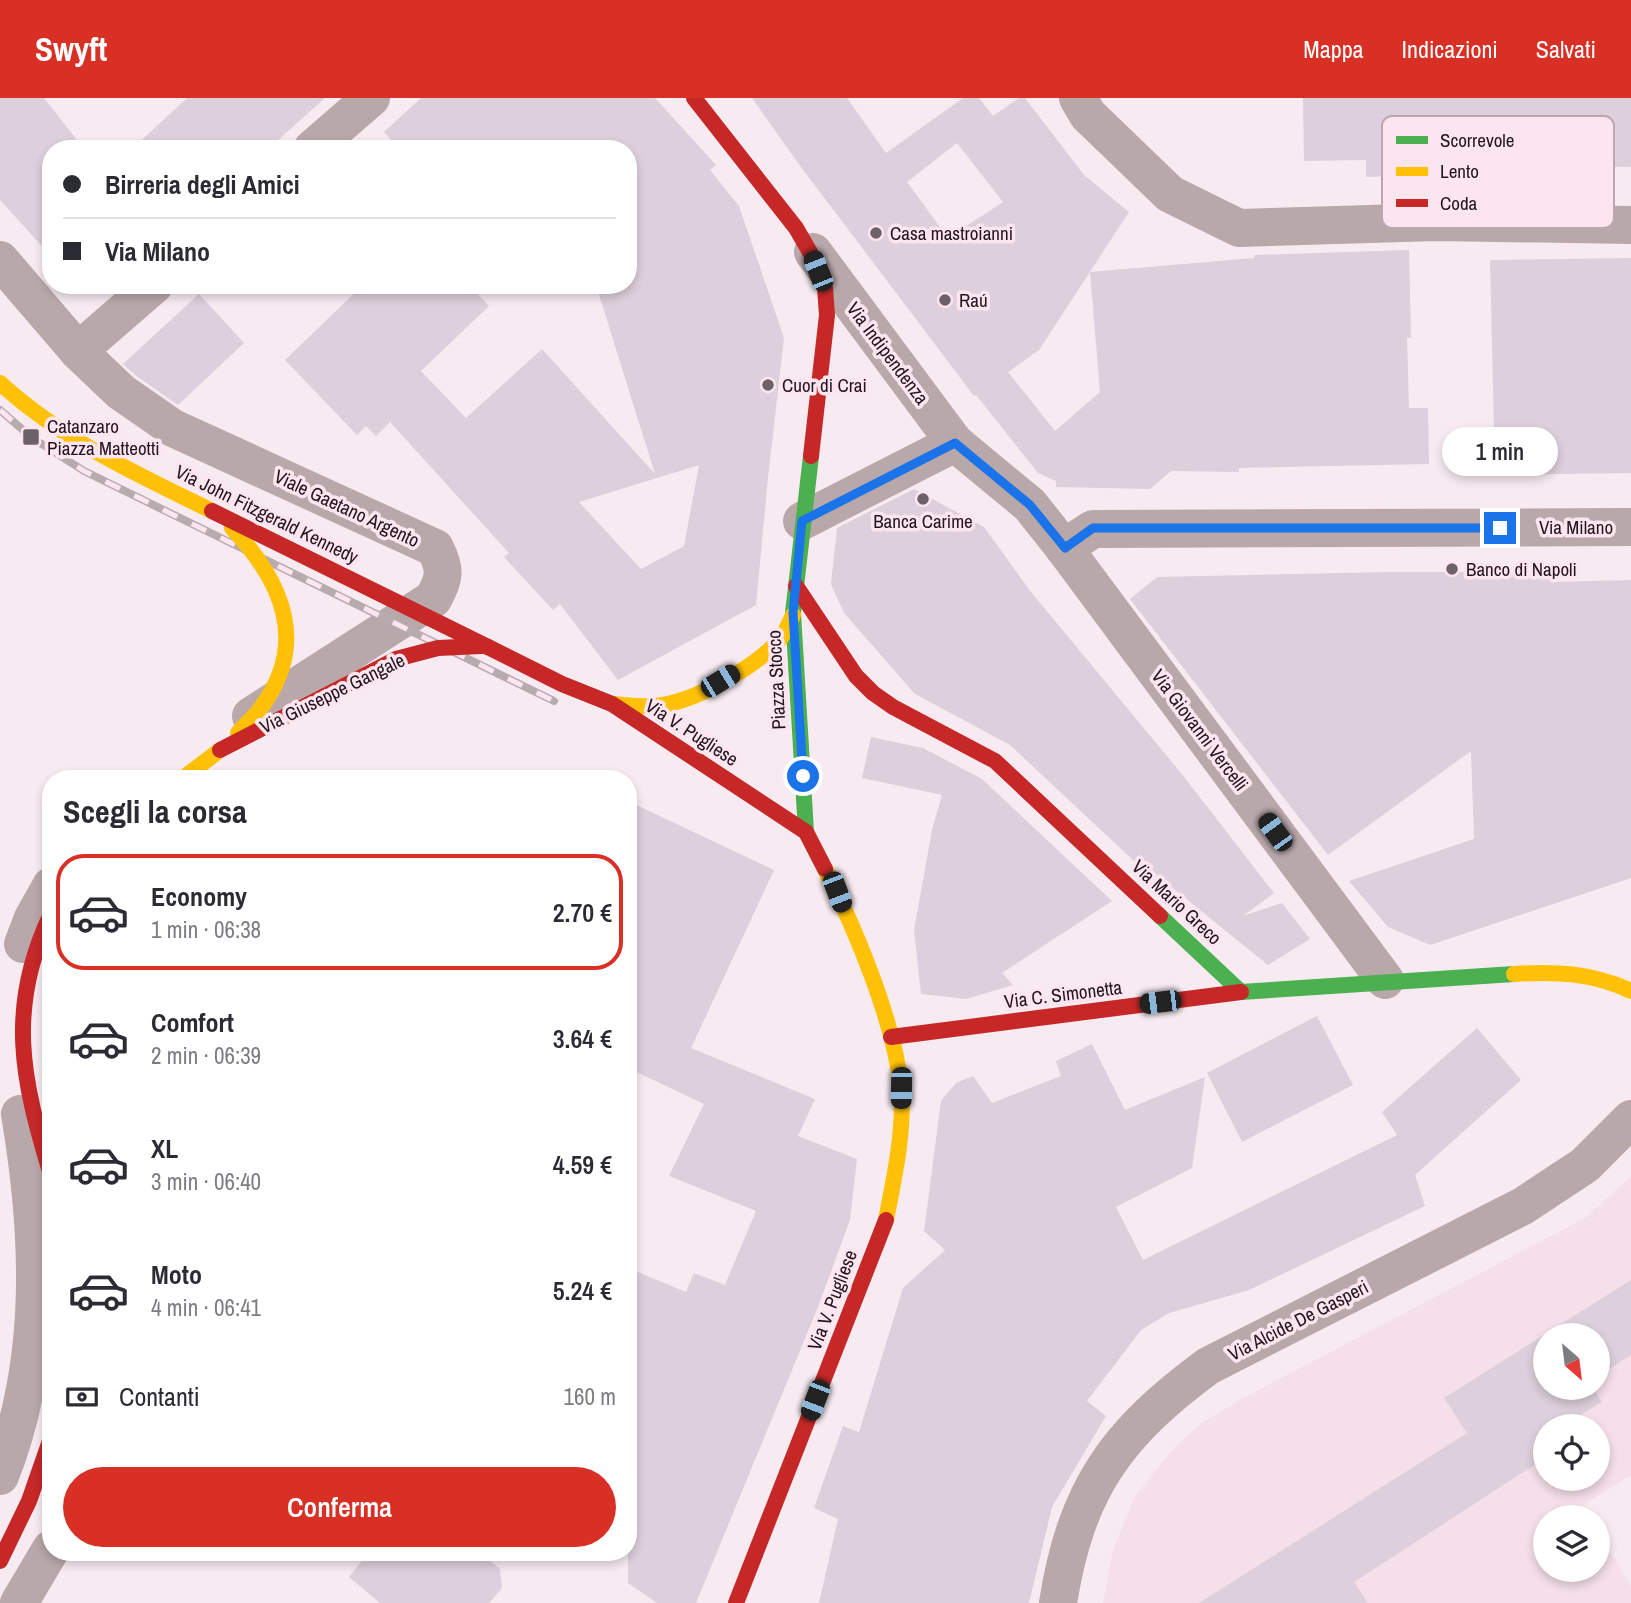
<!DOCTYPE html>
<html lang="it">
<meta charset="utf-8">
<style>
body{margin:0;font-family:"Archivo Narrow",sans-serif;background:#f2f2f3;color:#2b2b33;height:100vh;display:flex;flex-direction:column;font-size:26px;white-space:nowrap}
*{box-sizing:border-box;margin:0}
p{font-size:23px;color:#7c7c81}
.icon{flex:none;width:38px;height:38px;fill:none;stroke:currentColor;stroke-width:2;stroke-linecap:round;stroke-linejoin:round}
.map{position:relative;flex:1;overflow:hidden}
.details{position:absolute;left:42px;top:672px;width:595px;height:791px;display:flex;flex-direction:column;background:#fff;border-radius:28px;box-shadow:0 4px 10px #0003}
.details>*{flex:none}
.top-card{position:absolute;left:42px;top:42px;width:595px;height:154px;border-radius:28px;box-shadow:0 4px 10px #0003;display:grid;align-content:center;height:154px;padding:0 21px;background:#fff}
.needle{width:46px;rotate:152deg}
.tools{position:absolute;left:1533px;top:1225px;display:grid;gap:14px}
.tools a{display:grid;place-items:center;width:77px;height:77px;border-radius:50%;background:#fff;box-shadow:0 4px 10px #0003;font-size:35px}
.end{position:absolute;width:32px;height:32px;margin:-16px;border:9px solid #1a73e8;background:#fff;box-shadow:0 0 0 4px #fff}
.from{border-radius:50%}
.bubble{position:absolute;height:49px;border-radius:24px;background:#fff;box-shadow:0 4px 10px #0003;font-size:23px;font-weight:600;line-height:49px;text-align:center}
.car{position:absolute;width:21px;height:42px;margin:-21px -10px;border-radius:9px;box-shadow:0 0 5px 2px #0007;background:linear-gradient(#222 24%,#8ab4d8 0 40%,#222 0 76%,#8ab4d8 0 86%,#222 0)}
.top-card b{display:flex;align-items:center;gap:24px;height:66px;font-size:26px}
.top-card b+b{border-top:2px solid #e1e1e2}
.top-card i{width:18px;height:18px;background:#2b2b33}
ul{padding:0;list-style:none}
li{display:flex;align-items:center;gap:21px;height:116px;margin:0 14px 10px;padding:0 7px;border:4px solid transparent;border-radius:28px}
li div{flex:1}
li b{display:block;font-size:26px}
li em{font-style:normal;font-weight:600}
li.selected{border-color:#d93025}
li>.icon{width:63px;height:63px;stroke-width:1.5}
h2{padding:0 21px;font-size:32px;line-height:84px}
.pay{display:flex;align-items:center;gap:18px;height:77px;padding:0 21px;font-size:26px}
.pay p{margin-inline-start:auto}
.action{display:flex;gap:14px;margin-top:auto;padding:14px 21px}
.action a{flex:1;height:80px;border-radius:42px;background:#d93025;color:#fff;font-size:28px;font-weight:600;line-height:80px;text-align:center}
header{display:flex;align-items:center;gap:42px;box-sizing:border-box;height:98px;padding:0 35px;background:#d93025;color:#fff}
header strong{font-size:33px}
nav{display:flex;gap:38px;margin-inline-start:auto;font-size:24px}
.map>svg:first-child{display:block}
.built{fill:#f5dfe9;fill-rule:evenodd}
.building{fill:#ddcfdb;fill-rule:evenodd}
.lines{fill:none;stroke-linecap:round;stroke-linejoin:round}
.street{stroke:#b9a8aa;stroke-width:38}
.fast{stroke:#4caf50;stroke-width:16}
.slow{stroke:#ffc107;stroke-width:16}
.jam{stroke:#c62828;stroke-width:16}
.rail-casing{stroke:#b7abb0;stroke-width:8}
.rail{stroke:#fde5f0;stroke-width:5;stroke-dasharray:16;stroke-linecap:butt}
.slow-bridge{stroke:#ffc107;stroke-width:16}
.jam-bridge{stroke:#c62828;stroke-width:16}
.route{stroke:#1a73e8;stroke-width:9}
.poi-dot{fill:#6b6166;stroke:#fde5f0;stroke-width:2.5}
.labels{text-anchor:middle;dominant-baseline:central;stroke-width:7;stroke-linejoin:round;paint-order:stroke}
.poi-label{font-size:19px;fill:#20161b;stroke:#fde5f0;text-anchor:start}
.street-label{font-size:19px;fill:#20161b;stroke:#fde5f0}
.key{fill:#fde5f0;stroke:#bba7b0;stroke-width:2}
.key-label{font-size:19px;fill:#20161b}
</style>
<header>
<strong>Swyft</strong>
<nav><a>Mappa</a><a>Indicazioni</a><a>Salvati</a></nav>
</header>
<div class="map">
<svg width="1631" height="1505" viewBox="0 0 1631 1505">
<rect width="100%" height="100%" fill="#f7ebf1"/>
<path class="built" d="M1631,1078V1377L1582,1408L1588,1419H1545V1472H1598V1434L1631,1488V1505H1103L1113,1452L1135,1398L1175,1349L1200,1326L1243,1300L1585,1120ZM1545,1237H1598V1290H1545ZM1545,1328H1598V1381H1545Z"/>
<g class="building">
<path d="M0,0H44L84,51H51V158L0,102Z"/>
<path d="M187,0H325L268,51H132Z"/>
<path d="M421,0H655L716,67L710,72L739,108L784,240L768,380L756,507L618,582L560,506L553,512L504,459L509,455L390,324L376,338L366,328L357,337L285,262L363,187H469L489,208L421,273L466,320L542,251L655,376L596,187H628V51H399L384,34ZM699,367L684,448L641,471L579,404Z"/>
<path d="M752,0H847L886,55L963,0H979L993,18L1019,0H1025L1084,77L1129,114L1039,252L1008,274L1055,333L1100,294L1090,174L1254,160V157L1409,152L1411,240H1407L1409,310H1428L1429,366L1239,370V374L1171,373L1150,391L1056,389V383L1038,375L976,297L974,298L798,65ZM957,45L1003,104L948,140L907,84Z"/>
<path d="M1303,0H1631V69L1400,66V78L1366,79V62L1304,63Z"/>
<path d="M1631,160V375L1495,377L1490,162Z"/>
<path d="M199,196L244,245L178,307L135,277L123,266Z"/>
<path d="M914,391L984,429L1031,494L1181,675L1274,795L1243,818L1282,805L1310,841L1268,867L1154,775L1150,778L1010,647L915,596L844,515L831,486L837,430Z"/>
<path d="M1389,474H1553V484L1631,482V780L1430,847L1388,829L1349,783L1474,741L1471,653L1328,757L1130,501L1157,479Z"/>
<path d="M871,639L923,650L982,681L1112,803L1002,875L1013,887L966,901L921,896L914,832L932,732L942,697L862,680Z"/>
<path d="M628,703L774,772L691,950L815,1001L798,1038L857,1061L850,1122L818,1209L696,1505H657L628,1485V1170L686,1194L694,1175L725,1187L756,1113L669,1078L704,1006L628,970Z"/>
<path d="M1317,918L1353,987L1242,1044L1207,975Z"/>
<path d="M1477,930L1521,982L1415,1077L1425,1108L1249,1192L1169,1215L1141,1232L1087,1303L1106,1318L1052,1409L1029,1505H819L838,1421L814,1410L843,1328L859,1334L903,1190L945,1152L924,1133L941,1003L956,985L973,978L992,1005L1061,978L1056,963L1092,946L1125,1012L1205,979L1192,1070L1116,1109L1143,1162L1397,1037L1382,1014Z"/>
<path d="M1631,1182V1257L1598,1278V1237H1545V1290H1593L1602,1304L1563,1328H1545V1360L1354,1484L1368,1505H1199L1467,1335L1444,1300Z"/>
<path d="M369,1454H479L500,1471L502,1490L489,1505H380L349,1479Z"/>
</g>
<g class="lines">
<g class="street">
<path d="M1078,0L1088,17L1170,96L1239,130L1437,124L1631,127"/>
<path d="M312,51L371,0"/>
<path d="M813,154L955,345L1030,407L1064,450L1385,882"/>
<path d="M0,162L78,253L121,294L173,330L435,450C446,472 445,480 433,501L251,618"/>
<path d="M78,253L154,187"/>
<path d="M802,423L955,345"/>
<path d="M1064,450L1093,431L1631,429"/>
<path d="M23,846L33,820L51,788"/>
<path d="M0,1378C46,1263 40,1135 20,1016"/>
<path d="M19,1505L51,1451"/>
<path d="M1058,1505C1076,1391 1116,1336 1208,1268L1523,1108L1585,1067L1631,1021"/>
</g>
<g class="fast">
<path d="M806,734L793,515L811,358"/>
<path d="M1160,818L1241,894L1514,876"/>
</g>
<g class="slow">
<path d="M0,285C62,342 137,376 212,413"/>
<path d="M612,606C632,608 653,610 672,605C705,597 758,567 780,541C786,534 789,525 793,517"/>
<path d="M182,681L220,652"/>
<path d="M825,771C855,830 894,923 901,989C905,1031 894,1081 886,1122"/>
<path d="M1514,876C1556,873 1593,875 1631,893"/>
</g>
<g class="jam">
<path d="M694,0L796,130L811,156L825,190L827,217L811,358"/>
<path d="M796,488L856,578L873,595L893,609L995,663L1160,818"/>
<path d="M488,549L562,586L612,606L806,734L825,771"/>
<path d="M891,939L1241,894"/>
<path d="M0,1463L29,1403L51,1340"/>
<path d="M736,1505L886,1122"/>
</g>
<g class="rail-casing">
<path id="rail" d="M0,312L31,339L84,373L554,603"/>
</g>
<use href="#rail" class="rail"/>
<path class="slow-bridge" d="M232,430C282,483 310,545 260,611C254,619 245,627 238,635"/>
<g class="jam-bridge">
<path d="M212,413L488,549"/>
<path d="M220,652L396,561L438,550L481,548"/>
<path d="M51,816C6,910 22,982 51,1077"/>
</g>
</g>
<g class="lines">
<path class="route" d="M803,678L793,515L802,423L955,345L1030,407L1065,450L1093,430H1500"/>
</g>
<g class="poi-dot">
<circle cx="876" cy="135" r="7"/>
<circle cx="945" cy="202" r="7"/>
<circle cx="768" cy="287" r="7"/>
<rect x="22" y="330" width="18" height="18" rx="3.5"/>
<circle cx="923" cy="401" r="7"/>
<circle cx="1452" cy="471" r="7"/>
</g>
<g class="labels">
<g class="poi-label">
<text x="890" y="135">Casa mastroianni</text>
<text x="959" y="202">Raú</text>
<text x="782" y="287">Cuor di Crai</text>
<text x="47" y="328">Catanzaro<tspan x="47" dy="22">Piazza Matteotti</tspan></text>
<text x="923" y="423" text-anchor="middle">Banca Carime</text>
<text x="1466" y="471">Banco di Napoli</text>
</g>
<g class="street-label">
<text transform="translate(888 255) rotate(53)">Via Indipendenza</text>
<text transform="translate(347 410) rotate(25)">Viale Gaetano Argento</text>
<text transform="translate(267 416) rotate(26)">Via John Fitzgerald Kennedy</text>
<text x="1576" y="429">Via Milano</text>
<text transform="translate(776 582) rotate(-93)">Piazza Stocco</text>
<text transform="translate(332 595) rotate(-26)">Via Giuseppe Gangale</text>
<text transform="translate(1200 632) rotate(53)">Via Giovanni Vercelli</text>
<text transform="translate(692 634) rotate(33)">Via V. Pugliese</text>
<text transform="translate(1177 804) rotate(43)">Via Mario Greco</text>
<text transform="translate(1063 896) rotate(-7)">Via C. Simonetta</text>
<text transform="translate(832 1202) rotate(-69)">Via V. Pugliese</text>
<text transform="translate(1298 1222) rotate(-27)">Via Alcide De Gasperi</text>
</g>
</g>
<rect x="1382" y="18" width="232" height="112" rx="10" class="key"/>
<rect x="1396" y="38" width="32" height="8" fill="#4caf50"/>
<rect x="1396" y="69" width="32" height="9" fill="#ffc107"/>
<rect x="1396" y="101" width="32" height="8" fill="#c62828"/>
<g class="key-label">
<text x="1440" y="49">Scorrevole</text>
<text x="1440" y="80">Lento</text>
<text x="1440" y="112">Coda</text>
</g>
</svg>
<div class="tools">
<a><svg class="needle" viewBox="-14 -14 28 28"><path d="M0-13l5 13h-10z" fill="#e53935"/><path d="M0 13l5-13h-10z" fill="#7c7c81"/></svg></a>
<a><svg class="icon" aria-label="locate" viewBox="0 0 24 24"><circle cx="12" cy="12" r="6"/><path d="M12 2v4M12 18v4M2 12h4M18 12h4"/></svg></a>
<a><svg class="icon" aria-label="layers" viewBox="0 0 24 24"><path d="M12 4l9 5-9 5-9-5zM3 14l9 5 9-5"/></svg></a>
</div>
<i class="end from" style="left:803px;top:678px"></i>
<i class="end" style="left:1500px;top:430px"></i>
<div class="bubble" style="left:1442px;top:329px;width:116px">1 min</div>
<i class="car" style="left:818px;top:173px;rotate:338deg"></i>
<i class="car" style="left:720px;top:583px;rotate:59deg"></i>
<i class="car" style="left:1275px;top:734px;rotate:324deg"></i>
<i class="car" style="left:837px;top:794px;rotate:159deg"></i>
<i class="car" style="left:1160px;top:904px;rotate:263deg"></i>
<i class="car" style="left:901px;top:990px;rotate:181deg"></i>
<i class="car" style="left:815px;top:1302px;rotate:201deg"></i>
<div class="top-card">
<b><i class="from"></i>Birreria degli Amici</b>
<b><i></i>Via Milano</b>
</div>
<section class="details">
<h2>Scegli la corsa</h2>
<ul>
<li class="selected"><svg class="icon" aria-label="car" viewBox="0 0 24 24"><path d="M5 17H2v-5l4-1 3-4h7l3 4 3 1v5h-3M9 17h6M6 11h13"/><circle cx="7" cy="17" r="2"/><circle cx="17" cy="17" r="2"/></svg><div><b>Economy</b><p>1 min · 06:38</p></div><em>2.70 €</em></li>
<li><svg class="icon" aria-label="car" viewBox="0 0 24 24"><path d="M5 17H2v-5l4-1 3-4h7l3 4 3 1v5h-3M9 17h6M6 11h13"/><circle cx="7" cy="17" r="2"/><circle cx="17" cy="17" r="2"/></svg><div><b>Comfort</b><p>2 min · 06:39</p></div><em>3.64 €</em></li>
<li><svg class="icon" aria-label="car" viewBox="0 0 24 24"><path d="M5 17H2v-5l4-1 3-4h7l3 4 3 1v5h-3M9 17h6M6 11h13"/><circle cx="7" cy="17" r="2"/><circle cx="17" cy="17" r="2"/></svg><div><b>XL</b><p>3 min · 06:40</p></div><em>4.59 €</em></li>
<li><svg class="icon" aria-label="car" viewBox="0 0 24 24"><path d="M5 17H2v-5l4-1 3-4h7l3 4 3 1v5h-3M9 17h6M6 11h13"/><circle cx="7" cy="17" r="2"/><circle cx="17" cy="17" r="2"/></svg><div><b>Moto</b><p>4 min · 06:41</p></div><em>5.24 €</em></li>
</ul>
<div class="pay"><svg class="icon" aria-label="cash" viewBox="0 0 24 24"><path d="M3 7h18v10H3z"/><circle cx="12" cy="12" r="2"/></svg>Contanti<p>160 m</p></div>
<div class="action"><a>Conferma</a></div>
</section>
</div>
